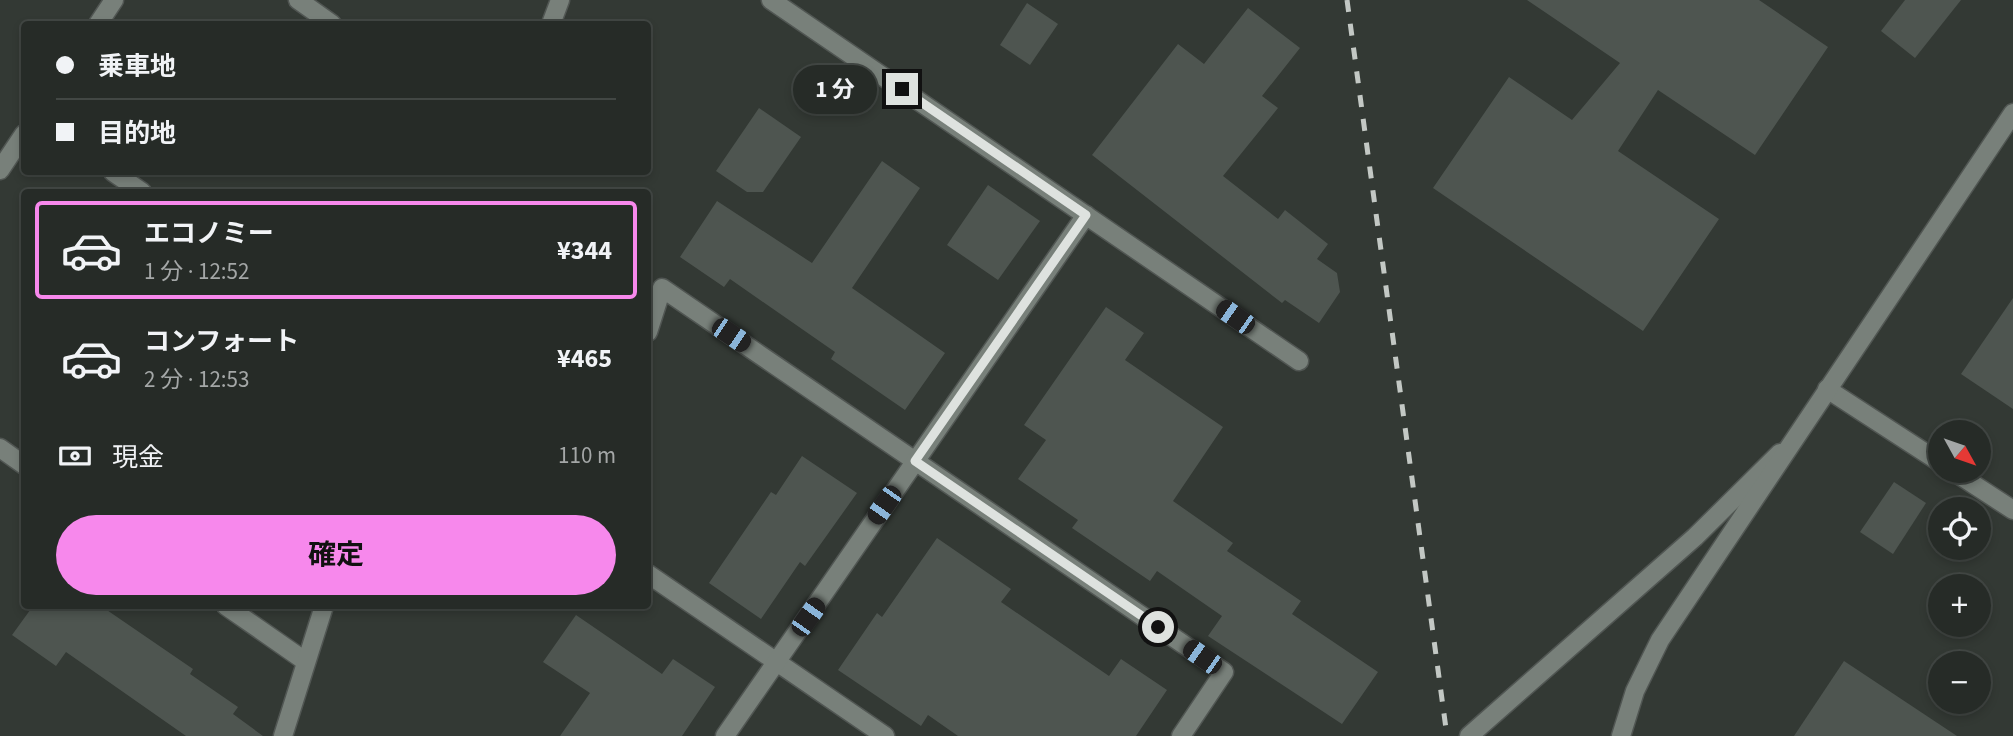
<!DOCTYPE html>
<html lang="ja">
<meta charset="utf-8">
<style>
body{margin:0;font-family:"Source Sans 3","Noto Sans JP",sans-serif;background:#2e332f;color:#f1f3f6;height:100vh;display:flex;flex-direction:column;font-size:26px;white-space:nowrap}
*{box-sizing:border-box;margin:0}
p{font-size:23px;color:#a4a7a7}
.icon{flex:none;width:38px;height:38px;fill:none;stroke:currentColor;stroke-width:2;stroke-linecap:round;stroke-linejoin:round}
.map{position:relative;flex:1;overflow:hidden}
.sheet{position:absolute;left:21px;top:189px;width:630px;height:420px;display:flex;flex-direction:column;background:#262b27;border-radius:7px;box-shadow:0 4px 10px #0003,0 0 0 2px #424744}
.sheet>*{flex:none}
.guide{position:absolute;left:21px;top:21px;width:630px;height:154px;border-radius:7px;box-shadow:0 4px 10px #0003,0 0 0 2px #424744;display:grid;align-content:center;height:154px;padding:0 35px;background:#262b27}
.needle{width:46px;rotate:130deg}
.tools{position:absolute;left:1928px;top:420px;display:grid;gap:14px}
.tools a{display:grid;place-items:center;width:63px;height:63px;border-radius:50%;background:#262b27;box-shadow:0 4px 10px #0003,0 0 0 2px #424744;font-size:35px}
.end{position:absolute;width:32px;height:32px;margin:-16px;border:9px solid #dee2df;background:#111;box-shadow:0 0 0 4px #111}
.from{border-radius:50%}
.bubble{position:absolute;height:49px;border-radius:24px;background:#262b27;box-shadow:0 4px 10px #0003,0 0 0 2px #424744;font-size:23px;font-weight:700;line-height:49px;text-align:center}
.car{position:absolute;width:21px;height:42px;margin:-21px -10px;border-radius:9px;box-shadow:0 0 5px 2px #0007;background:linear-gradient(#222 24%,#8ab4d8 0 40%,#222 0 76%,#8ab4d8 0 86%,#222 0)}
.guide b{display:flex;align-items:center;gap:24px;height:66px;font-size:26px}
.guide b+b{border-top:2px solid #424744}
.guide i{width:18px;height:18px;background:#f1f3f6}
ul{padding:12px 0 0;list-style:none}
li{display:flex;align-items:center;gap:21px;height:98px;margin:0 14px 10px;padding:0 21px;border:4px solid transparent;border-radius:7px}
li div{flex:1}
li b{display:block;font-size:26px}
li em{font-style:normal;font-weight:700}
li.current{border-color:#f788ec}
li>.icon{width:63px;height:63px;stroke-width:1.5}
.pay{display:flex;align-items:center;gap:18px;height:77px;padding:0 35px;font-size:26px}
.pay p{margin-inline-start:auto}
.button{display:flex;gap:14px;margin-top:auto;padding:14px 35px}
.button a{flex:1;height:80px;border-radius:42px;background:#f788ec;color:#111;font-size:28px;font-weight:700;line-height:80px;text-align:center}
.map>svg:first-child{display:block}
.building{fill:#4e5550}
.lines{fill:none;stroke-linecap:round;stroke-linejoin:round}
.minor-casing{stroke:#515653;stroke-width:21}
.tertiary-casing{stroke:#515653;stroke-width:21}
.minor{stroke:#78807a;stroke-width:18}
.tertiary{stroke:#78807a;stroke-width:18}
.rail{stroke:#c3c8c4;stroke-width:5;stroke-dasharray:12 12;stroke-linecap:butt}
.route{stroke:#dee2df;stroke-width:9}
</style>
<div class="map">
<svg width="2013" height="736" viewBox="0 0 2013 736">
<rect width="100%" height="100%" fill="#333934"/>
<g class="building">
<path d="M1527,0H1759L1828,47L1755,155L1658,90L1618,151L1719,219L1643,331L1433,188L1509,77L1572,120L1620,63Z"/>
<path d="M1905,0H1961L1915,58L1881,31Z"/>
<path d="M1027,3L1058,24L1030,65L1000,45Z"/>
<path d="M1248,8L1300,48L1262,96L1278,108L1223,176L1278,219L1285,210L1328,244L1317,259L1337,273L1340,292L1319,323L1285,300L1282,303L1092,155L1178,44L1204,64Z"/>
<path d="M759,108L801,137L763,192H747L716,171Z"/>
<path d="M882,161L920,188L852,288L945,353L905,410L831,359L835,352L730,279L724,287L680,257L717,201L812,263Z"/>
<path d="M988,185L1040,221L998,280L947,245Z"/>
<path d="M2013,298V409L1961,374Z"/>
<path d="M1106,307L1144,333L1125,360L1223,427L1173,501L1233,543L1227,551L1301,601L1292,614L1378,672L1342,724L1208,636L1222,616L1157,571L1150,581L1072,528L1078,520L1018,479L1046,440L1024,425Z"/>
<path d="M802,456L857,493L805,566L800,562L761,619L709,583L771,492L776,495Z"/>
<path d="M1894,482L1926,503L1893,554L1860,532Z"/>
<path d="M937,538L1011,589L1001,602L1109,676L1121,659L1167,690L1136,736H958L928,715L921,726L838,670L877,613L882,617Z"/>
<path d="M33,606H101L193,669L190,674L238,707L233,714L263,736H186L66,652L56,666L12,635Z"/>
<path d="M576,615L662,674L673,659L715,687L682,736H560L590,693L543,662Z"/>
<path d="M1844,661L1957,736H1794Z"/>
</g>
<g class="lines">
<g class="minor-casing">
<g id="minor">
<path d="M298,0L332,24"/>
<path d="M771,0L1299,361"/>
<path d="M98,24L114,0"/>
<path d="M551,24L560,0"/>
<path d="M0,170L24,134"/>
<path d="M113,172L142,192"/>
<path d="M648,332L662,288L1224,672L1181,736"/>
<path d="M1827,389L1941,463"/>
<path d="M0,448L24,465"/>
<path d="M1953,471L2013,510"/>
<path d="M648,574L885,736"/>
<path d="M226,606L305,661"/>
<path d="M283,736L324,606"/>
<path d="M725,736L1086,215"/>
<path d="M1469,736L1695,537L1780,453"/>
</g>
</g>
<g class="tertiary-casing">
<path id="tertiary" d="M1621,736L1635,691L1660,640L2013,113"/>
</g>
<use href="#minor" class="minor"/>
<use href="#tertiary" class="tertiary"/>
<path class="rail" d="M1347,0L1447,736"/>
</g>
<g class="lines">
<path class="route" d="M902,89L1086,215L915,461L1158,627"/>
</g>
</svg>
<div class="tools">
<a><svg class="needle" viewBox="-14 -14 28 28"><path d="M0-13l5 13h-10z" fill="#e53935"/><path d="M0 13l5-13h-10z" fill="#a4a7a7"/></svg></a>
<a><svg class="icon" aria-label="locate" viewBox="0 0 24 24"><circle cx="12" cy="12" r="6"/><path d="M12 2v4M12 18v4M2 12h4M18 12h4"/></svg></a>
<a>+</a>
<a>−</a>
</div>
<i class="end from" style="left:1158px;top:627px"></i>
<i class="end" style="left:902px;top:89px"></i>
<div class="bubble" style="left:793px;top:65px;width:84px">1 分</div>
<i class="car" style="left:1235px;top:317px;rotate:305deg"></i>
<i class="car" style="left:731px;top:335px;rotate:124deg"></i>
<i class="car" style="left:884px;top:505px;rotate:215deg"></i>
<i class="car" style="left:808px;top:617px;rotate:35deg"></i>
<i class="car" style="left:1202px;top:657px;rotate:305deg"></i>
<div class="guide">
<b><i class="from"></i>乗車地</b>
<b><i></i>目的地</b>
</div>
<section class="sheet">
<ul>
<li class="current"><svg class="icon" aria-label="car" viewBox="0 0 24 24"><path d="M5 17H2v-5l4-1 3-4h7l3 4 3 1v5h-3M9 17h6M6 11h13"/><circle cx="7" cy="17" r="2"/><circle cx="17" cy="17" r="2"/></svg><div><b>エコノミー</b><p>1 分 · 12:52</p></div><em>¥344</em></li>
<li><svg class="icon" aria-label="car" viewBox="0 0 24 24"><path d="M5 17H2v-5l4-1 3-4h7l3 4 3 1v5h-3M9 17h6M6 11h13"/><circle cx="7" cy="17" r="2"/><circle cx="17" cy="17" r="2"/></svg><div><b>コンフォート</b><p>2 分 · 12:53</p></div><em>¥465</em></li>
</ul>
<div class="pay"><svg class="icon" aria-label="cash" viewBox="0 0 24 24"><path d="M3 7h18v10H3z"/><circle cx="12" cy="12" r="2"/></svg>現金<p>110 m</p></div>
<div class="button"><a>確定</a></div>
</section>
</div>
